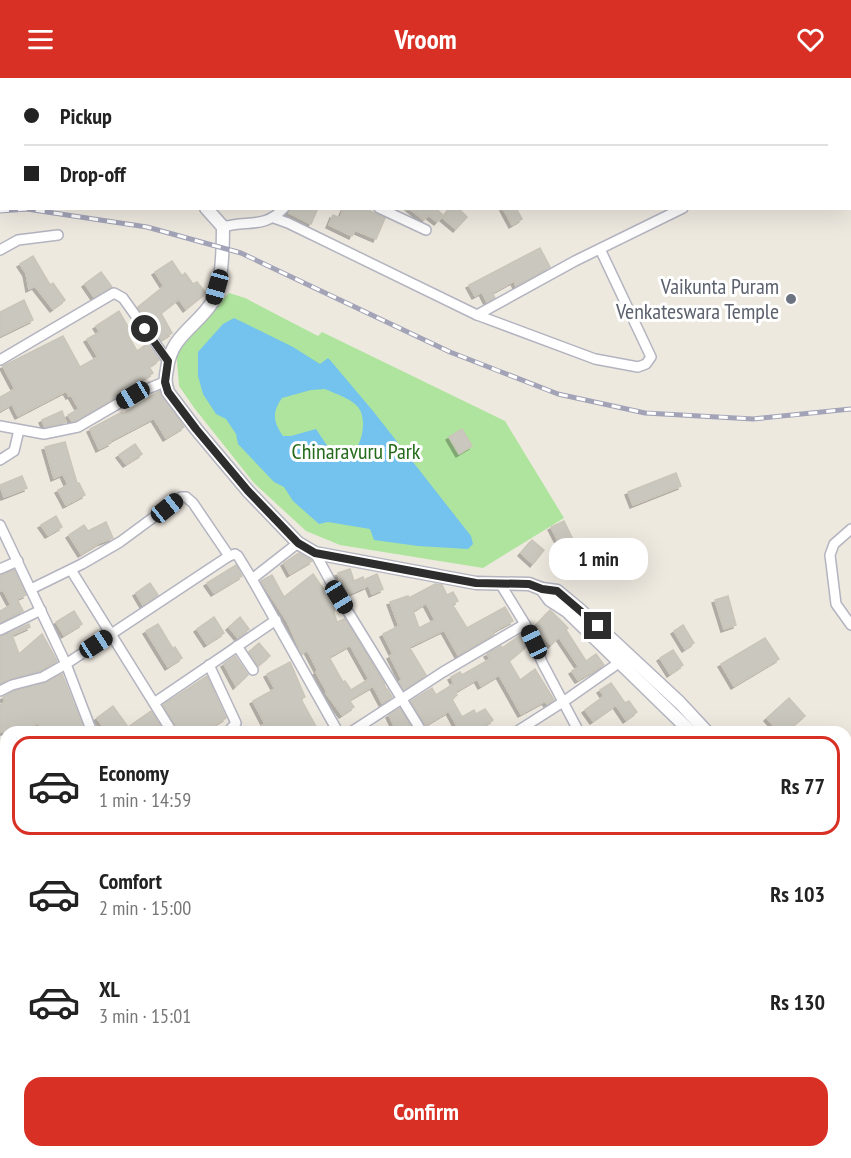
<!DOCTYPE html>
<meta charset="utf-8">
<style>
body{margin:0;font-family:"PT Sans Narrow",sans-serif;background:#f6f6f6;color:#222;height:100vh;display:flex;flex-direction:column;font-size:22px;white-space:nowrap}
*{box-sizing:border-box;margin:0}
p{font-size:20px;color:#767676}
.icon{flex:none;width:33px;height:33px;fill:none;stroke:currentColor;stroke-width:2;stroke-linecap:round;stroke-linejoin:round}
.map{position:relative;flex:1;overflow:hidden}
.details{position:absolute;left:0px;top:648px;width:852px;height:432px;display:flex;flex-direction:column;background:#fff;border-radius:18px 18px 0 0;box-shadow:0 6px 24px #0002}
.details>*{flex:none}
.hud{position:absolute;left:0px;top:0px;width:852px;height:132px;box-shadow:0 6px 24px #0002;display:grid;align-content:center;height:132px;padding:0 24px;background:#fff}
.end{position:absolute;width:27px;height:27px;margin:-14px;border:8px solid #2d2d2d;background:#fff;box-shadow:0 0 0 3px #fff}
.from{border-radius:50%}
.bubble{position:absolute;height:42px;border-radius:18px;background:#fff;box-shadow:0 6px 24px #0002;font-size:20px;font-weight:700;line-height:42px;text-align:center}
.car{position:absolute;width:18px;height:36px;margin:-18px -9px;border-radius:8px;box-shadow:0 0 4px 2px #0007;background:linear-gradient(#222 24%,#8ab4d8 0 40%,#222 0 76%,#8ab4d8 0 86%,#222 0)}
.hud b{display:flex;align-items:center;gap:21px;height:57px;font-size:22px}
.hud b+b{border-top:2px solid #e0e0e0}
.hud i{width:15px;height:15px;background:#222}
ul{padding:10px 0 0;list-style:none}
li{display:flex;align-items:center;gap:18px;height:99px;margin:0 12px 9px;padding:0 12px;border:3px solid transparent;border-radius:18px}
li div{flex:1}
li b{display:block;font-size:22px}
li em{font-style:normal;font-weight:700}
li.on{border-color:#d93025}
li>.icon{width:54px;height:54px;stroke-width:1.5}
.primary-button{display:flex;gap:12px;margin-top:auto;padding:12px 24px}
.primary-button a{flex:1;height:69px;border-radius:18px;background:#d93025;color:#fff;font-size:24px;font-weight:700;line-height:69px;text-align:center}
header{display:flex;justify-content:space-between;align-items:center;height:78px;padding:0 24px;background:#d93025;color:#fff;font-size:27px;font-weight:700}
.map>svg:first-child{display:block}
.green{fill:#aee49d}
.water{fill:#74c2ee;fill-rule:evenodd}
.building{fill:#cac7be;stroke:#cac5b9;stroke-width:1.5;fill-rule:evenodd;filter:url(#shadow)}
.lines{fill:none;stroke-linecap:round;stroke-linejoin:round}
.minor-casing{stroke:#b3b4c0;stroke-width:12}
.secondary-casing{stroke:#b3b4c0;stroke-width:15}
.minor{stroke:#fff;stroke-width:9}
.secondary{stroke:#fff;stroke-width:12}
.rail-casing{stroke:#a2a3b7;stroke-width:5}
.rail{stroke:#fff;stroke-width:3;stroke-dasharray:9;stroke-linecap:butt}
.route{stroke:#2d2d2d;stroke-width:8}
.worship-dot{fill:#6b7280;stroke:#fff;stroke-width:2}
.labels{text-anchor:middle;dominant-baseline:central;stroke-width:6;stroke-linejoin:round;paint-order:stroke}
.worship-label{font-size:22px;fill:#5b616d;stroke:#fff;text-anchor:end}
.park-label{font-size:22px;fill:#246b1b;stroke:#fff}
</style>
<header><svg class="icon" aria-label="menu" viewBox="0 0 24 24"><path d="M4 6h16M4 12h16M4 18h16"/></svg>Vroom<svg class="icon" aria-label="heart" viewBox="0 0 24 24"><path d="M12 20l-8-8c-3-5 5-10 8-4 3-6 11-1 8 4z"/></svg></header>
<div class="map">
<svg width="851" height="1080" viewBox="0 0 851 1080">
<defs>
<filter id="shadow"><feDropShadow dx="-3" dy="3" stdDeviation="0" flood-color="#0004"/></filter>
</defs>
<rect width="100%" height="100%" fill="#eee9df"/>
<path class="green" d="M229,215L245,220L318,258L322,254L505,343L564,440L483,490L340,467L306,453L254,405L195,331L179,308L176,271Z"/>
<path class="water" d="M234,240L293,269L320,286L328,280L330,282L373,333L471,458L473,466L468,471L418,468L374,462L370,451L328,444L319,446L293,423L284,409L274,404L238,366L236,356L226,341L216,336L203,316L198,298V274L223,246ZM325,311C336,316 350,320 358,329C367,340 363,365 353,374C350,377 344,378 340,379L330,372L316,351L291,358H283C273,344 272,334 282,320L311,312Z"/>
<g class="building">
<path d="M291,130H318L311,146L289,135Z"/>
<path d="M344,130H364L385,140L376,161L355,152L352,158L329,147L333,137L340,140Z"/>
<path d="M409,130H435L443,137L437,144L428,137L424,142Z"/>
<path d="M450,130H458L467,139L456,151L443,140Z"/>
<path d="M503,130H516L522,141L512,147Z"/>
<path d="M540,170L550,189L516,208L514,203L492,215L495,220L487,224L482,214L475,218L469,207Z"/>
<path d="M33,178L50,207L53,205L65,222L53,231L35,208L29,211L26,195L20,186Z"/>
<path d="M172,183L182,198L185,195L193,206L197,204L206,215L186,231L179,221L161,235L172,255L161,262L138,229L164,208L155,194Z"/>
<path d="M101,194L112,209L94,219L85,206Z"/>
<path d="M24,222L33,242L0,258V234Z"/>
<path d="M119,233L131,254L127,256L137,273L147,266L159,282L149,289L153,295L131,309L132,310L76,343H72L68,337L79,331L71,317L69,318L66,313L18,338L12,326L0,333V319L15,311L3,288L63,258L80,289L98,279L87,261L100,254L96,248Z"/>
<path d="M159,313L184,349L166,360L154,340L110,363L111,365L99,371L90,351L122,334L123,336Z"/>
<path d="M62,333L66,344L45,349L42,342Z"/>
<path d="M462,351L472,368L459,376L449,359Z"/>
<path d="M65,364L77,405H79L85,417L66,427L58,412L68,407L63,396L54,400L45,369Z"/>
<path d="M135,366L142,376L126,386L119,377Z"/>
<path d="M676,395L681,408L633,427L628,414Z"/>
<path d="M22,398L27,410L4,419L0,407Z"/>
<path d="M56,438L62,449L48,457L41,447Z"/>
<path d="M564,443L578,472L566,478L551,449Z"/>
<path d="M106,444L113,460L99,465L81,476L69,457L84,447L88,453Z"/>
<path d="M532,462L544,472L533,486L521,475Z"/>
<path d="M299,475L312,483L290,496L284,485Z"/>
<path d="M236,487L242,498L214,515L207,505Z"/>
<path d="M350,491L354,503L363,499L367,508L349,516L343,503L340,504L338,495Z"/>
<path d="M14,492L26,517L17,521L23,533L0,544V533L11,527L3,512L0,513V498Z"/>
<path d="M313,496L337,530L333,532L337,544L345,541L384,605L386,612L387,611L392,619L382,625L373,608L349,622L354,629L342,637L326,615L327,614L316,594L318,593L307,572L302,576L287,543L261,503L272,497L284,519ZM350,567L369,601L351,612L345,603L343,604L329,579Z"/>
<path d="M377,496L383,511L372,516L366,501Z"/>
<path d="M150,505L158,517L143,527L136,515Z"/>
<path d="M435,506L442,507L447,517L453,514L458,523L452,526L467,550L505,529L513,543L492,554L494,556L458,577L444,552L409,569L426,597L404,612L399,604L402,602L390,578L393,576L383,556L399,548L390,524L408,518L409,520ZM426,525L435,542L419,550L413,533Z"/>
<path d="M728,518L736,547L724,551L715,522Z"/>
<path d="M550,532L568,550L566,552L586,583L596,576L604,587L578,602L572,593L579,589L559,559L551,567L541,557L538,559L534,549Z"/>
<path d="M74,533L82,546L64,557L56,544Z"/>
<path d="M214,539L224,555L207,566L197,551Z"/>
<path d="M240,539L249,551L238,560L229,549Z"/>
<path d="M29,546L30,549L12,557L19,576L42,556L57,583L40,593L10,601L0,605V559Z"/>
<path d="M158,546L173,571L175,569L182,580L168,589L146,553Z"/>
<path d="M683,547L694,565L685,571L674,553Z"/>
<path d="M522,556L527,568L509,583L520,602L535,591L554,622L547,626L545,623L521,636L499,597L481,608L477,601L455,614L457,617L452,621L462,639L474,632L476,636L485,631L493,642L483,649L486,654H460L449,633L426,647L411,623L432,610L436,617L444,612L454,605L451,599L460,594L462,597L490,581L487,576L501,568L502,570Z"/>
<path d="M765,560L779,581L734,608L721,586Z"/>
<path d="M259,565L270,578L258,588L249,574Z"/>
<path d="M673,572L683,587L670,596L660,580Z"/>
<path d="M235,578L248,597L236,608L224,586Z"/>
<path d="M290,584L305,619L301,621L319,654H250L265,646L253,623L275,611L267,596Z"/>
<path d="M62,596L85,654H44L38,645L20,654H0V627L5,624L3,619L14,613L45,605Z"/>
<path d="M207,598L226,640L210,650L213,654H179L163,627Z"/>
<path d="M611,605L625,625L629,623L637,634L626,642L616,627L593,643L585,632L604,618L600,612Z"/>
<path d="M789,620L805,638L786,654H779L767,640Z"/>
<path d="M113,628L128,649L151,633L164,654H107L97,640Z"/>
<path d="M400,630L414,654H397L389,637Z"/>
</g>
<g class="lines">
<g class="minor-casing">
<g id="minor">
<path d="M274,0L275,2"/>
<path d="M322,0L323,2"/>
<path d="M363,0L364,2"/>
<path d="M423,0L424,2"/>
<path d="M516,0V2"/>
<path d="M565,0L566,2"/>
<path d="M610,0V2"/>
<path d="M687,0L688,2"/>
<path d="M66,2L69,0"/>
<path d="M463,2L465,0"/>
<path d="M665,2L668,0"/>
<path d="M755,2L759,0"/>
<path d="M824,2L826,0"/>
<path d="M0,37L2,36"/>
<path d="M850,65H851"/>
<path d="M0,66L2,65"/>
<path d="M0,107H2"/>
<path d="M379,130L426,152"/>
<path d="M274,140L288,145L477,237L575,183L683,130"/>
<path d="M223,149C248,142 264,151 284,130"/>
<path d="M0,172L18,162L58,157"/>
<path d="M477,237L595,281L638,289L646,286L651,279L600,171"/>
<path d="M0,282L114,215L123,220L168,283"/>
<path d="M0,348L44,356L78,349L133,317L164,304"/>
<path d="M0,382L14,373L19,352"/>
<path d="M0,447L66,586L92,654"/>
<path d="M851,451L834,466L830,477L836,526L851,547"/>
<path d="M315,475L339,519L422,654"/>
<path d="M0,491L18,483"/>
<path d="M71,492L172,654"/>
<path d="M252,501L338,654"/>
<path d="M501,507L525,546L543,586L579,654"/>
<path d="M31,511L82,486L120,464L181,419H186L193,425L229,478"/>
<path d="M0,552L41,532"/>
<path d="M237,568L253,592"/>
<path d="M209,587L236,645L228,654"/>
<path d="M0,613L12,607L43,599L66,586L229,478L235,476L238,478L252,501L298,465"/>
<path d="M154,625L276,542"/>
<path d="M351,654L443,594L525,546"/>
<path d="M516,654L563,624L620,584"/>
<path d="M0,674L6,687"/>
<path d="M0,732L6,735"/>
<path d="M0,794L6,797"/>
<path d="M846,838L851,835"/>
<path d="M0,886L6,883"/>
<path d="M846,905L851,902"/>
<path d="M0,979L6,975"/>
<path d="M846,993L851,990"/>
<path d="M0,1038L6,1061"/>
<path d="M846,1055L851,1052"/>
<path d="M9,1074L11,1080"/>
<path d="M467,1074L471,1080"/>
<path d="M524,1074L527,1080"/>
<path d="M635,1074L638,1080"/>
<path d="M804,1074L807,1080"/>
<path d="M371,1080L383,1074"/>
<path d="M707,1080L717,1074"/>
</g>
</g>
<g class="secondary-casing">
<g id="secondary">
<path d="M103,0L105,2"/>
<path d="M206,130L223,149C223,167 222,207 213,223C197,249 171,257 167,291C165,301 165,305 168,314L196,351L248,413L298,465L315,475L476,505L529,506L542,511L557,513L580,532L680,625L707,654"/>
<path d="M542,511L550,522L567,533L691,654"/>
<path d="M846,809L851,815"/>
<path d="M846,825L851,830"/>
</g>
</g>
<use href="#minor" class="minor"/>
<use href="#secondary" class="secondary"/>
<g class="rail-casing">
<path id="rail" d="M0,133L27,131L147,149L241,175L450,274L558,316L645,335L753,341L851,331"/>
</g>
<use href="#rail" class="rail"/>
</g>
<g class="lines">
<path class="route" d="M145,251L168,283L165,304L168,314L196,351L248,413L298,465L315,475L476,505L529,506L542,511L557,513L598,548"/>
</g>
<circle class="worship-dot" cx="791" cy="221" r="6"/>
<g class="labels">
<g class="worship-label">
<text x="779" y="208">Vaikunta Puram<tspan x="779" dy="25">Venkateswara Temple</tspan></text>
</g>
<g class="park-label">
<text x="356" y="373">Chinaravuru Park</text>
</g>
</g>
</svg>
<i class="end from" style="left:145px;top:251px"></i>
<i class="end" style="left:598px;top:548px"></i>
<div class="bubble" style="left:549px;top:460px;width:99px">1 min</div>
<i class="car" style="left:217px;top:209px;rotate:196deg"></i>
<i class="car" style="left:133px;top:317px;rotate:239deg"></i>
<i class="car" style="left:167px;top:430px;rotate:51deg"></i>
<i class="car" style="left:339px;top:519px;rotate:148deg"></i>
<i class="car" style="left:534px;top:564px;rotate:335deg"></i>
<i class="car" style="left:96px;top:566px;rotate:57deg"></i>
<div class="hud">
<b><i class="from"></i>Pickup</b>
<b><i></i>Drop-off</b>
</div>
<section class="details">
<ul>
<li class="on"><svg class="icon" aria-label="car" viewBox="0 0 24 24"><path d="M5 17H2v-5l4-1 3-4h7l3 4 3 1v5h-3M9 17h6M6 11h13"/><circle cx="7" cy="17" r="2"/><circle cx="17" cy="17" r="2"/></svg><div><b>Economy</b><p>1 min · 14:59</p></div><em>Rs 77</em></li>
<li><svg class="icon" aria-label="car" viewBox="0 0 24 24"><path d="M5 17H2v-5l4-1 3-4h7l3 4 3 1v5h-3M9 17h6M6 11h13"/><circle cx="7" cy="17" r="2"/><circle cx="17" cy="17" r="2"/></svg><div><b>Comfort</b><p>2 min · 15:00</p></div><em>Rs 103</em></li>
<li><svg class="icon" aria-label="car" viewBox="0 0 24 24"><path d="M5 17H2v-5l4-1 3-4h7l3 4 3 1v5h-3M9 17h6M6 11h13"/><circle cx="7" cy="17" r="2"/><circle cx="17" cy="17" r="2"/></svg><div><b>XL</b><p>3 min · 15:01</p></div><em>Rs 130</em></li>
</ul>
<div class="primary-button"><a>Confirm</a></div>
</section>
</div>
